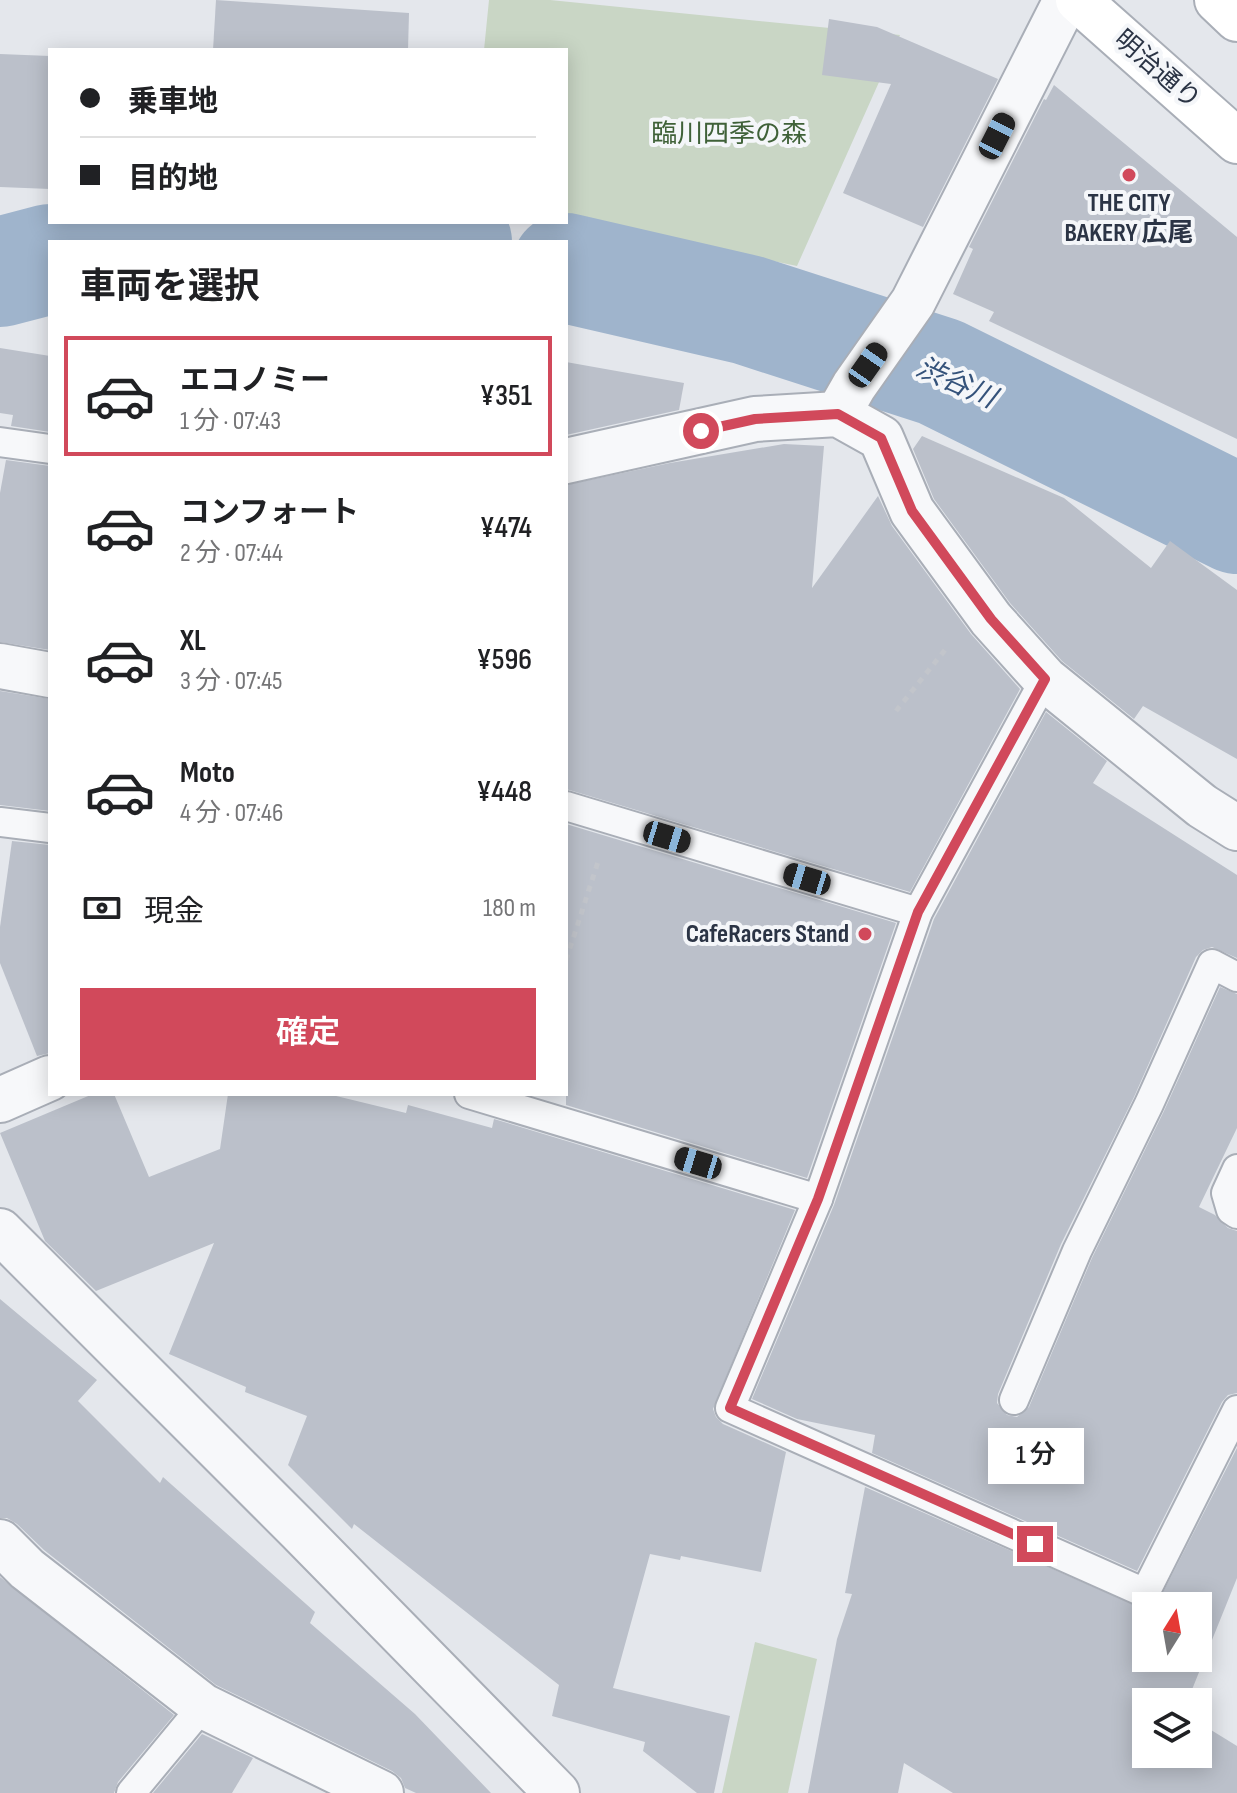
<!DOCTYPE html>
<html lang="ja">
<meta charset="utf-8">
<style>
body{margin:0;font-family:"Sofia Sans Condensed","Noto Sans JP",sans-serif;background:#f2f2f2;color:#202124;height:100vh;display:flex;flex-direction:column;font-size:30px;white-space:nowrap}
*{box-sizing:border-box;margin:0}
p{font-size:26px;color:#757577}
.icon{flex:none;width:44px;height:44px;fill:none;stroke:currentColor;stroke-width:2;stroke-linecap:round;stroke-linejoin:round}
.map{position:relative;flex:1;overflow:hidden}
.panel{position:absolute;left:48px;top:240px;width:520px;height:856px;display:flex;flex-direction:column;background:#fff;border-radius:0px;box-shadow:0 4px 20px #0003}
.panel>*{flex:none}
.top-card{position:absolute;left:48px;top:48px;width:520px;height:176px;border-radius:0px;box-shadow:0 4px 20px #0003;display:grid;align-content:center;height:176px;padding:0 32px;background:#fff}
.needle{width:52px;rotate:11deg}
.tools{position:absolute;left:1132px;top:1592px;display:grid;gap:16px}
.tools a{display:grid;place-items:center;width:80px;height:80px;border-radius:0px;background:#fff;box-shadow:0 4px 20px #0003;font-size:40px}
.end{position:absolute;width:36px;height:36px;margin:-18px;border:10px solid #d1495b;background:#fff;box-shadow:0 0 0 4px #fff}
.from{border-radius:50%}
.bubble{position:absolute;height:56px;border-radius:0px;background:#fff;box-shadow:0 4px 20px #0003;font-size:26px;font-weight:600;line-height:56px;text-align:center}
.car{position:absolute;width:24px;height:48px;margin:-24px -12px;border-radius:10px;box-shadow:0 0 6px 2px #0007;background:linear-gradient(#222 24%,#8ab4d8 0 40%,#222 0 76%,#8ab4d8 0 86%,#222 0)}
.top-card b{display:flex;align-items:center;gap:28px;height:76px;font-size:30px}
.top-card b+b{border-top:2px solid #e0e0e0}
.top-card i{width:20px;height:20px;background:#202124}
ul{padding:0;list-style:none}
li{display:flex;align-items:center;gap:24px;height:120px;margin:0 16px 12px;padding:0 16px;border:4px solid transparent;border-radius:0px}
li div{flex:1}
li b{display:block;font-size:30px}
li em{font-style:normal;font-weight:600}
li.current{border-color:#d1495b}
li>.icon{width:72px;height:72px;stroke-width:1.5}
h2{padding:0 32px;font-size:36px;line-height:96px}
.pay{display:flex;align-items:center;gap:20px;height:88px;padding:0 32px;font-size:30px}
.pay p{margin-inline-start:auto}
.action{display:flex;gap:16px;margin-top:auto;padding:16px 32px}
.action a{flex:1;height:92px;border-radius:0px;background:#d1495b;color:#fff;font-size:32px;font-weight:600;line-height:92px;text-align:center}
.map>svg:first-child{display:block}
.green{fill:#c9d6c5}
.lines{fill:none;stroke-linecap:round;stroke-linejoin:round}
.river{stroke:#9fb4cc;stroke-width:110}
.building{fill:#bbc0ca}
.service-casing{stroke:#a9aeb7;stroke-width:32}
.minor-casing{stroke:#a9aeb7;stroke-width:48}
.tertiary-casing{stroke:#a9aeb7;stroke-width:48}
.secondary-casing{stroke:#a9aeb7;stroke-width:48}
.path{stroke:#c2c5cb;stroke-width:5;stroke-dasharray:6 6;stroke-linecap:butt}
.service{stroke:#f7f8fa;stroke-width:28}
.minor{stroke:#f7f8fa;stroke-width:44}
.tertiary{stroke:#f7f8fa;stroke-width:44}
.secondary{stroke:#fff;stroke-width:44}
.route{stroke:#d1495b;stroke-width:10}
.poi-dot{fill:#d1495b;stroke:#f4f6f9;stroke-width:3}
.labels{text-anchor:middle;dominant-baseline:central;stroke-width:8;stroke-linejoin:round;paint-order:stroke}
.street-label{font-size:26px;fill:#2b3445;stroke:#f4f6f9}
.park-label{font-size:26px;fill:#3f6138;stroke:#f4f6f9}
.poi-label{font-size:26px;font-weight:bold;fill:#2b3445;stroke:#f4f6f9}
.water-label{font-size:28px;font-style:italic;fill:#34527a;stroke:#f4f6f9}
</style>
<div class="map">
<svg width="1237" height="1793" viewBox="0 0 1237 1793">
<rect width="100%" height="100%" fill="#e4e7ec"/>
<g class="green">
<path d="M489,0H550L900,35L797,266L566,218V50H484Z"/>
<path d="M755,1642L817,1659L788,1793H722Z"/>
</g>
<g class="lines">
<g class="river">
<path d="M113,242L273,226L441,238L457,242"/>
<path d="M566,268L748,310L940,372L1237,519"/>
<path d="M0,272L50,259"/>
</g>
</g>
<g class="building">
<path d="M216,0L409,13L408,50H213Z"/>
<path d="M829,19L877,27L998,79L923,227L843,193L891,84L822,75Z"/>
<path d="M0,54L50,56V189L0,187Z"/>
<path d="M1054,85L1237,237V439L989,321L994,312L953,294L973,249L969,247L1044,99L1046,100Z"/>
<path d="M0,348L50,356V432L11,426L13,415L0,413Z"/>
<path d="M566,362L684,383L679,410L566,435Z"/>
<path d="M922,436L1064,498L1151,568L1170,541L1237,590V759L1143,706L1134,719L1062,661L1010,603L934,499L913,449Z"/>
<path d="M784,444L824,446L812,588L878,496L892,526L971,634L1020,689L910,892L566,789V485L670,463Z"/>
<path d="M6,460L50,466V650L0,642V493Z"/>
<path d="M0,691L50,699V811L0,805Z"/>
<path d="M1046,712L1107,761L1093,783L1237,875V958L1212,947L1203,950L1196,957L1134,1097L1061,1244L998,1394L997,1403L1007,1415L1017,1417L1029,1407L1092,1258L1164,1111L1220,987L1237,994V1128L1199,1207L1215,1215L1228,1228L1237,1231V1393L1228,1395L1222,1402L1137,1571L872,1453L875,1435L797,1419L752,1399L834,1205L934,919Z"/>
<path d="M566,824L896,923L807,1178L566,1105Z"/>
<path d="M12,841L50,845V1053L37,1056L0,963V927Z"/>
<path d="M93,1094H114L149,1177L220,1149L228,1094H328L406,1113L408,1105L492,1128L494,1119L795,1210L713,1409L716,1417L723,1424L786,1452L761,1572L681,1556L680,1560L650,1554L613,1688L730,1716L714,1793H697L643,1751L645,1742L552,1716L559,1685L354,1524L352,1529L288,1465L307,1416L245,1392L246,1387L169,1354L214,1243L96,1291L45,1241L0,1133Z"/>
<path d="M0,1299L97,1380L78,1401L160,1483L163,1477L315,1612L310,1623L415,1714L491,1793H416L405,1788L401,1778L392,1771L216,1685L44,1550L17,1524L7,1518H0Z"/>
<path d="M1237,1448V1578L1187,1702H1146V1754H1198V1722L1237,1746V1793H953L904,1763L898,1793H808L837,1639L852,1594L845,1593L865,1487L1146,1610V1658H1198V1606H1156Z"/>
<path d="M0,1577L174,1715L118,1782L114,1793H0Z"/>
<path d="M202,1734L253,1758L232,1793H153Z"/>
</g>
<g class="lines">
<g class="service-casing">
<g id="service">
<path d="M0,442L50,449"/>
<path d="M566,806L918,912"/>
<path d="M0,822L50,828"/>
<path d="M469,1094L818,1199L918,912L1045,679"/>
<path d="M1237,1169L1226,1193L1231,1210L1237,1214"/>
<path d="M818,1199L730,1408L1145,1593L1237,1410"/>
<path d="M1014,1400L1077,1251L1149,1104L1212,964L1237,977"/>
<path d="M131,1793L203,1706"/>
</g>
</g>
<g class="minor-casing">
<g id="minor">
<path d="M838,414L854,386L913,302L1066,0"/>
<path d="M566,461L755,419L838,414L881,438L912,511L991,619L1045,679L1202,806L1237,828"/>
<path d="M0,666L50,675"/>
<path d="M0,1100L50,1078"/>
<path d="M0,1542L27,1569L203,1706L381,1793"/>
</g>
</g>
<g class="tertiary-casing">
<path id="tertiary" d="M0,1231L299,1530L557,1793"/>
</g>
<g class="secondary-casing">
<g id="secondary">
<path d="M1078,0L1237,141"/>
<path d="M1217,0L1237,19"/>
</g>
</g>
<g class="path">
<path d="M896,711L945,650"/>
<path d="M566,960L598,862"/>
</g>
<use href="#service" class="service"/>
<use href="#minor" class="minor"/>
<use href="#tertiary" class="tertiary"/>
<use href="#secondary" class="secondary"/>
</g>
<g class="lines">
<path class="route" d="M701,431L755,419L838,414L881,438L912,511L991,619L1045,679L918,912L818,1199L730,1408L1035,1544"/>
</g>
<g class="poi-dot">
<circle cx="1129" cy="175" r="8"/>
<circle cx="865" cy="934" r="8"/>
</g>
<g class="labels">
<g class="street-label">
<text transform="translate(1157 70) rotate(41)">明治通り</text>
</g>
<g class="park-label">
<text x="729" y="134">臨川四季の森</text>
</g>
<g class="poi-label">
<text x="1129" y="203">THE CITY<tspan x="1129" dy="30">BAKERY 広尾</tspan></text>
<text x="849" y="934" text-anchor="end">CafeRacers Stand</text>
</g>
<g class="water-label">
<text transform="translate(956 383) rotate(24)">渋谷川</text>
</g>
</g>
</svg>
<div class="tools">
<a><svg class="needle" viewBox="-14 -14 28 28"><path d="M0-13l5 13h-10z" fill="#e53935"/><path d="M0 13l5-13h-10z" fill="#757577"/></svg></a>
<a><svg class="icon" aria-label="layers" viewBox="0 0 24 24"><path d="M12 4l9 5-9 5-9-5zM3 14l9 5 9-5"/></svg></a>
</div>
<i class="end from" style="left:701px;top:431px"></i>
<i class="end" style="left:1035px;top:1544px"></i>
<div class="bubble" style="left:988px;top:1428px;width:96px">1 分</div>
<i class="car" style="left:997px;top:136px;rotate:27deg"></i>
<i class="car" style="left:868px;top:365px;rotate:35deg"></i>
<i class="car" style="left:667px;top:837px;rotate:107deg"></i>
<i class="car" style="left:807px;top:879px;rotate:287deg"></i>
<i class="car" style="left:698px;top:1163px;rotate:287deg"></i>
<div class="top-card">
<b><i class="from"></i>乗車地</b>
<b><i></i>目的地</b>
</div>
<section class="panel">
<h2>車両を選択</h2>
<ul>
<li class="current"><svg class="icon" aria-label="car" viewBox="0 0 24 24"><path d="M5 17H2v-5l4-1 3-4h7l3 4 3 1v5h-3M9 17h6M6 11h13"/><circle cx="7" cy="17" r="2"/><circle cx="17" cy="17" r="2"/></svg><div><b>エコノミー</b><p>1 分 · 07:43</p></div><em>¥351</em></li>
<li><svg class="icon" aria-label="car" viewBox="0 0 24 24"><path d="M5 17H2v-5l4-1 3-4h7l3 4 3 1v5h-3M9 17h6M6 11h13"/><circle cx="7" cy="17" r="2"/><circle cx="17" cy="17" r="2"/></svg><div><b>コンフォート</b><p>2 分 · 07:44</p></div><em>¥474</em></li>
<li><svg class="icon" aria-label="car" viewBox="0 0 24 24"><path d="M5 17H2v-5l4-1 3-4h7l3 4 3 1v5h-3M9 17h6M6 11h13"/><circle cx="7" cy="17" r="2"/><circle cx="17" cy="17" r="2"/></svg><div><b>XL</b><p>3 分 · 07:45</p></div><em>¥596</em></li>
<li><svg class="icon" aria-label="car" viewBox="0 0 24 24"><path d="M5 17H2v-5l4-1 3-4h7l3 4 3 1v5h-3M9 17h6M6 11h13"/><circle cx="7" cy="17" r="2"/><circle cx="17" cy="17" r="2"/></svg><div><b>Moto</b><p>4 分 · 07:46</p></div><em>¥448</em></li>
</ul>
<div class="pay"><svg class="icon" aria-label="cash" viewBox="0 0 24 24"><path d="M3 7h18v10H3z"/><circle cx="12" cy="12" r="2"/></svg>現金<p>180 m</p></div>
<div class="action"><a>確定</a></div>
</section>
</div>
